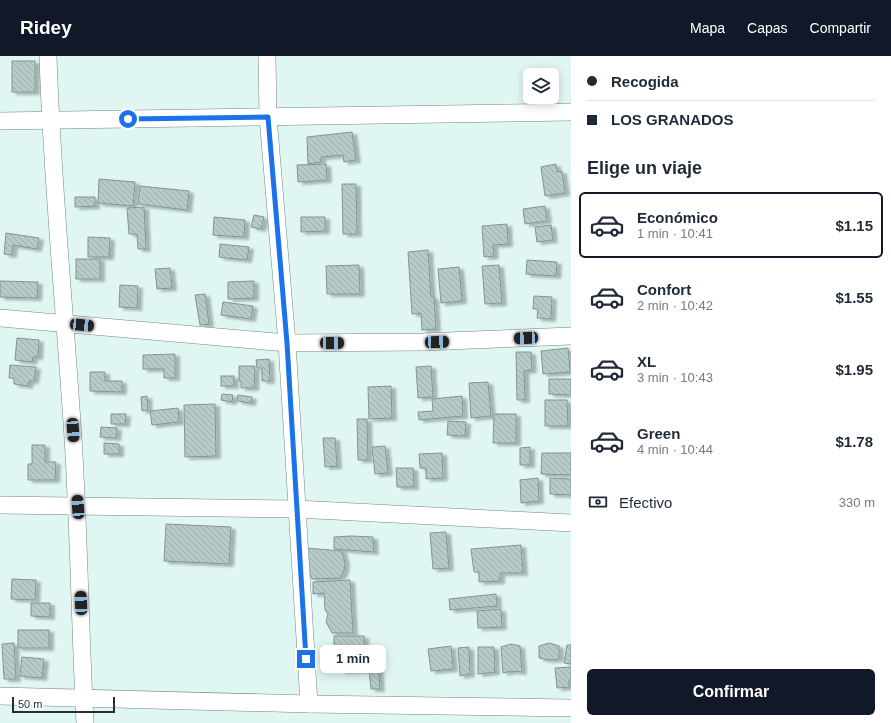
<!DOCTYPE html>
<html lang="es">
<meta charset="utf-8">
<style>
body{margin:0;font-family:Helvetica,sans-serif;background:#f2f2f3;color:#1f2937;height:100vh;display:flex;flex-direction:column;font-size:15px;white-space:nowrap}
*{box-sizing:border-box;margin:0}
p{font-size:13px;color:#747a83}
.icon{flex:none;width:22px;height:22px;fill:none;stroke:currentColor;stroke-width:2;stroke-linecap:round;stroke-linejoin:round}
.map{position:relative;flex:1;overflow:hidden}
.details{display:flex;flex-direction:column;background:#fff;width:320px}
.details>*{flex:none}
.banner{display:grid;align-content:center;height:88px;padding:0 16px;background:#fff}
.buttons{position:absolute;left:523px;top:12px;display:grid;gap:8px}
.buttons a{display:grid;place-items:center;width:36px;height:36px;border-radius:6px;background:#fff;box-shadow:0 2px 10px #0003;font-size:20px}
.scale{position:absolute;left:12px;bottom:10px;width:103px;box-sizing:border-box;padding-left:4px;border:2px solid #28302f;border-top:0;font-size:11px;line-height:14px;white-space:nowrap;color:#28302f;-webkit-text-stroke:3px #fff;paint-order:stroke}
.end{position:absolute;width:18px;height:18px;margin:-9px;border:5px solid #1a73e8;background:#fff;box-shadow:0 0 0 2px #fff}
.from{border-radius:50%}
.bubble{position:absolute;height:28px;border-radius:6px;background:#fff;box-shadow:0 2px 10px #0003;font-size:13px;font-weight:700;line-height:28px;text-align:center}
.car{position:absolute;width:12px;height:24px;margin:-12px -6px;border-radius:5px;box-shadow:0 0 3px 1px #0007;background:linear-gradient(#222 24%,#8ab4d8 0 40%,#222 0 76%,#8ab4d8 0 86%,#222 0)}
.banner b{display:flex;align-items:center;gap:14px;height:38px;font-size:15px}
.banner b+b{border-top:1px solid #e0e1e3}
.banner i{width:10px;height:10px;background:#1f2937}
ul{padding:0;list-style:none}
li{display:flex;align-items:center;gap:12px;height:66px;margin:0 8px 6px;padding:0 8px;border:2px solid transparent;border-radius:6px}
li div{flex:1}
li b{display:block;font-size:15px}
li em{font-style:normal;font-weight:700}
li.selected{border-color:#111827}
li>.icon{width:36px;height:36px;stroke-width:1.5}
h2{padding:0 16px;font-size:18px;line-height:48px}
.pay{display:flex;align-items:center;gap:10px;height:44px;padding:0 16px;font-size:15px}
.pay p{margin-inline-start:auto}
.cta{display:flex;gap:8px;margin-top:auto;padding:8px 16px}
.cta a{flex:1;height:46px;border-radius:6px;background:#111827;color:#fff;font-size:16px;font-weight:700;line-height:46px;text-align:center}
header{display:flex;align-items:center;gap:24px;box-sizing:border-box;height:56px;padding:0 20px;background:#111827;color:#fff}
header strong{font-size:19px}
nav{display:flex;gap:22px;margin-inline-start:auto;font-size:14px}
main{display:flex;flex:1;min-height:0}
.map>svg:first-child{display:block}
.building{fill:url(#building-back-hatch);stroke:#819692;filter:url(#shadow)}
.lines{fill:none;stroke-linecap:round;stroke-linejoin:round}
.minor-casing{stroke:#738885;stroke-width:18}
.minor{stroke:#fff;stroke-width:17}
.route{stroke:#1a73e8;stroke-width:5}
</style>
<header>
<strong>Ridey</strong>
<nav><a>Mapa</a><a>Capas</a><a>Compartir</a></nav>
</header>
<main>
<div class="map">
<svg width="571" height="667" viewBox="0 0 571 667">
<defs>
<pattern id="building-back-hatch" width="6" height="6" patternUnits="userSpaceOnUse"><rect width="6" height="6" fill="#b5cbc8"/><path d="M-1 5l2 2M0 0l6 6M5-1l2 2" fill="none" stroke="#9cafac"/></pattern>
<filter id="shadow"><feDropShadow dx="4.5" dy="2.5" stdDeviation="1" flood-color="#0004"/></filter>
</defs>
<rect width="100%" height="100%" fill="#e0f6f3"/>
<g class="building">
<rect x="12" y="5" width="23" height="31"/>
<path d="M352,76L356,104L344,106L343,99L321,101V106L308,108L307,81Z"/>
<path d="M326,108L327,124L298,126L297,109Z"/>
<path d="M556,108L557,116L562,115L565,137L545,140L541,111Z"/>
<path d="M99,123L135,126L133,150L98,147Z"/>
<path d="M342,128H356L357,178H343Z"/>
<path d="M140,130L189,135L187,154L138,148Z"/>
<path d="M75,141H95V150L75,151Z"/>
<path d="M545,150L547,165L525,168L523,153Z"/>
<path d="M144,151L146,193H138L137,178H129L127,152Z"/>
<path d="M254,159L264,161L261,173L251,171Z"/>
<path d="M214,161L245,164L244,181L213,179Z"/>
<path d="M301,161H325V175L301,176Z"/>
<path d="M507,168L508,188L493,189L494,200L484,201L482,170Z"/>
<path d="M551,169L553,184L537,186L535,171Z"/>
<path d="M6,177L39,182L37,193L13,189L12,199L4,198Z"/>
<path d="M88,181L110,182L109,201H88Z"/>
<path d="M220,188L249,191L247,204L219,201Z"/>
<path d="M428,194L431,241H434L436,273L422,274L421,257L412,258L408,196Z"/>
<rect x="76" y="203" width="24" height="20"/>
<path d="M527,204L557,206L556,220L526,218Z"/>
<path d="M359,209L360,238H327L326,210Z"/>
<path d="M499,209L502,247L485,248L482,210Z"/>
<path d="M459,211L462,245L441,247L438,213Z"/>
<path d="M170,212L172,232L157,233L155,213Z"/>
<path d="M0,225L38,226L37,242L0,241Z"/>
<path d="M254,225V242L228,243V226Z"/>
<path d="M120,229L138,230L137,252L119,251Z"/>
<path d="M205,238L209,268L200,269L195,239Z"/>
<path d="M534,240L552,241L551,263L537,262L538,253H533Z"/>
<path d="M223,246L253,250L251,263L221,259Z"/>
<path d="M17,282L39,284L38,301H33L32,306L15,304Z"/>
<path d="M568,292L570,316L543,318L541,295Z"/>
<path d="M516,296H531L532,314L524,315L525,344H517Z"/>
<path d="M175,298V322H164V313H143V299Z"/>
<path d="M269,303L270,325H262V312H257L256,304Z"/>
<path d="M10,309L36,311L34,325H29L28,330L14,328V322H9Z"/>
<path d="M239,310H255L254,332H241V325H239Z"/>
<path d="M431,310L433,341L418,342L416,311Z"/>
<path d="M90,316H105V325H122V336L90,335Z"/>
<rect x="221" y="320" width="13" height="10"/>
<path d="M549,323H571V339L549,338Z"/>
<path d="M488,326L491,360L471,362L469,327Z"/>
<path d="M391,330L392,362L369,363L368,331Z"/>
<path d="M222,338L233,339L232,346L221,344Z"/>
<path d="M238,339L252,341L251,347L237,345Z"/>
<path d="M147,340L148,354L142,355L141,341Z"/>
<path d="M462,340L463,360L419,364L418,356L433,355L432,343Z"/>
<path d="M545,344H567L568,370H545Z"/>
<path d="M215,348L216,400L185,401L184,349Z"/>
<path d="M178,352L179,366L152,369L150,355Z"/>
<path d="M111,358H126L125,368H111Z"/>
<path d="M494,358H516V387H493Z"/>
<path d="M357,363H367L368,404H358Z"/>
<path d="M448,365L466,366L465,380L447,379Z"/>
<path d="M101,371L117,372L116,382L100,381Z"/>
<path d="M323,382H335L337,410L325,411Z"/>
<path d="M104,387L119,388V398H104Z"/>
<path d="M32,389H45V406H56L55,424H28V408H32Z"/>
<path d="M385,390L388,417L375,418L372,391Z"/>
<path d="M530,391V409H520V392Z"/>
<path d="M442,397L443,422L426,423V412H420L419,398Z"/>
<path d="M542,397H571V419L541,418Z"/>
<path d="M396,412H413L414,431H397Z"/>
<path d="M538,422L539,445L521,447L520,424Z"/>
<path d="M550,422L571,423V439L550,438Z"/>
<path d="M166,468L231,471L229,508L164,505Z"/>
<path d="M446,476L449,512L433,513L430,477Z"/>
<path d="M351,480L373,481L374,496L334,493V481Z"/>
<path d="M521,489L523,517H500V525L479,526V516H474L471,493Z"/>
<path d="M306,492L342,495L345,507L344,515L340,522L312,523L306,507Z"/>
<path d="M12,523L36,524L35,544L11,543Z"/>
<path d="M350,524L353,577H332L326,566L328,558L325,554L324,537L313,538V526Z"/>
<path d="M496,538L497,550L450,554L449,543Z"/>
<path d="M31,547H50V561L31,560Z"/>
<path d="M501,553L502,571L478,572L477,555Z"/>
<rect x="18" y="574" width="31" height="18"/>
<rect x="334" y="580" width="30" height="18"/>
<path d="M14,587L16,623H4L2,588Z"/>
<path d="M549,587L559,590V603L549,604L539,602V590Z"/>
<path d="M511,588L520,590L522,616L512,615L503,617L501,591Z"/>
<path d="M567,589H571V608L564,607Z"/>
<path d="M451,590L453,613L431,615L428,593Z"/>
<path d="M469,591L470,618L460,620L458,592Z"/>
<path d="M478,591H494L495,616L478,618Z"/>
<path d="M22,601L44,603L42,622L20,620Z"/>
<path d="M378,603L380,633H371L369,614L341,615L340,605Z"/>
<path d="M571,611V624H569V631L557,632L555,612Z"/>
</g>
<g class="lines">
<g class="minor-casing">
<g id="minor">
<path d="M48,0C52,127 65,255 73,382C79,477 80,572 85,667"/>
<path d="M267,0L268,61L287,287L309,648"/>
<path d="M0,65L571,56"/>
<path d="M0,262L287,287L423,286L571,280"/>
<path d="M0,449L296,453L571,467"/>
<path d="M0,640L309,648L571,652"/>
</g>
</g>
<use href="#minor" class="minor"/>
</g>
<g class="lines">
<path class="route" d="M128,63L268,61L287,287L306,603"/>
</g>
</svg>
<div class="buttons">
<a><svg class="icon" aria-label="layers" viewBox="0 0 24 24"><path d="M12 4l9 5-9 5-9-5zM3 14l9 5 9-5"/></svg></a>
</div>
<div class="scale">50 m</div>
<i class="end from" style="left:128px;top:63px"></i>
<i class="end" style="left:306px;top:603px"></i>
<div class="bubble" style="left:320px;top:589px;width:66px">1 min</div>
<i class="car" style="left:82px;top:269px;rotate:95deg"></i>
<i class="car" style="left:526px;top:282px;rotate:268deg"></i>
<i class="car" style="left:437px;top:286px;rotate:88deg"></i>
<i class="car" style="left:332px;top:287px;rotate:90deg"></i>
<i class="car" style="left:73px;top:374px;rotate:176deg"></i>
<i class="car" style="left:78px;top:451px;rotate:356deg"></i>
<i class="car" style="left:81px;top:547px;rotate:358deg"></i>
</div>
<section class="details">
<div class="banner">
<b><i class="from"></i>Recogida</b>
<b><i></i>LOS GRANADOS</b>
</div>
<h2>Elige un viaje</h2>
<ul>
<li class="selected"><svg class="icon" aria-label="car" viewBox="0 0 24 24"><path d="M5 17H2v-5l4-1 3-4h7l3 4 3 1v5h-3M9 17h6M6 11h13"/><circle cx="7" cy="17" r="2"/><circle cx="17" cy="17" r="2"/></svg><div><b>Económico</b><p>1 min · 10:41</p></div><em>$1.15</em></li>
<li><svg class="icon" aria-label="car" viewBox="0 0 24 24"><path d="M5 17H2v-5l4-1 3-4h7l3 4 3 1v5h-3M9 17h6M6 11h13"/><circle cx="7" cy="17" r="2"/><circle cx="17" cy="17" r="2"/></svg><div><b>Confort</b><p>2 min · 10:42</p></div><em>$1.55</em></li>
<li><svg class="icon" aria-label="car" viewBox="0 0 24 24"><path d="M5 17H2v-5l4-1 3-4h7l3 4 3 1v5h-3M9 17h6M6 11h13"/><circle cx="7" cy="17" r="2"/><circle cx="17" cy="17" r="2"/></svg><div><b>XL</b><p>3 min · 10:43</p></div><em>$1.95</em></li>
<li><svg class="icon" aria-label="car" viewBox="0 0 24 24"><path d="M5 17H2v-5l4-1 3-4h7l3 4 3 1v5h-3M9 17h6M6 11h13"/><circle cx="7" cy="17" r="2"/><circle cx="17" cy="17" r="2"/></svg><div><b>Green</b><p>4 min · 10:44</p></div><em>$1.78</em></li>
</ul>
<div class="pay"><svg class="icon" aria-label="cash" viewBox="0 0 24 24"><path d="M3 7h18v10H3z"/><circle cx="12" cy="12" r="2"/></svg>Efectivo<p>330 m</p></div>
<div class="cta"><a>Confirmar</a></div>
</section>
</main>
